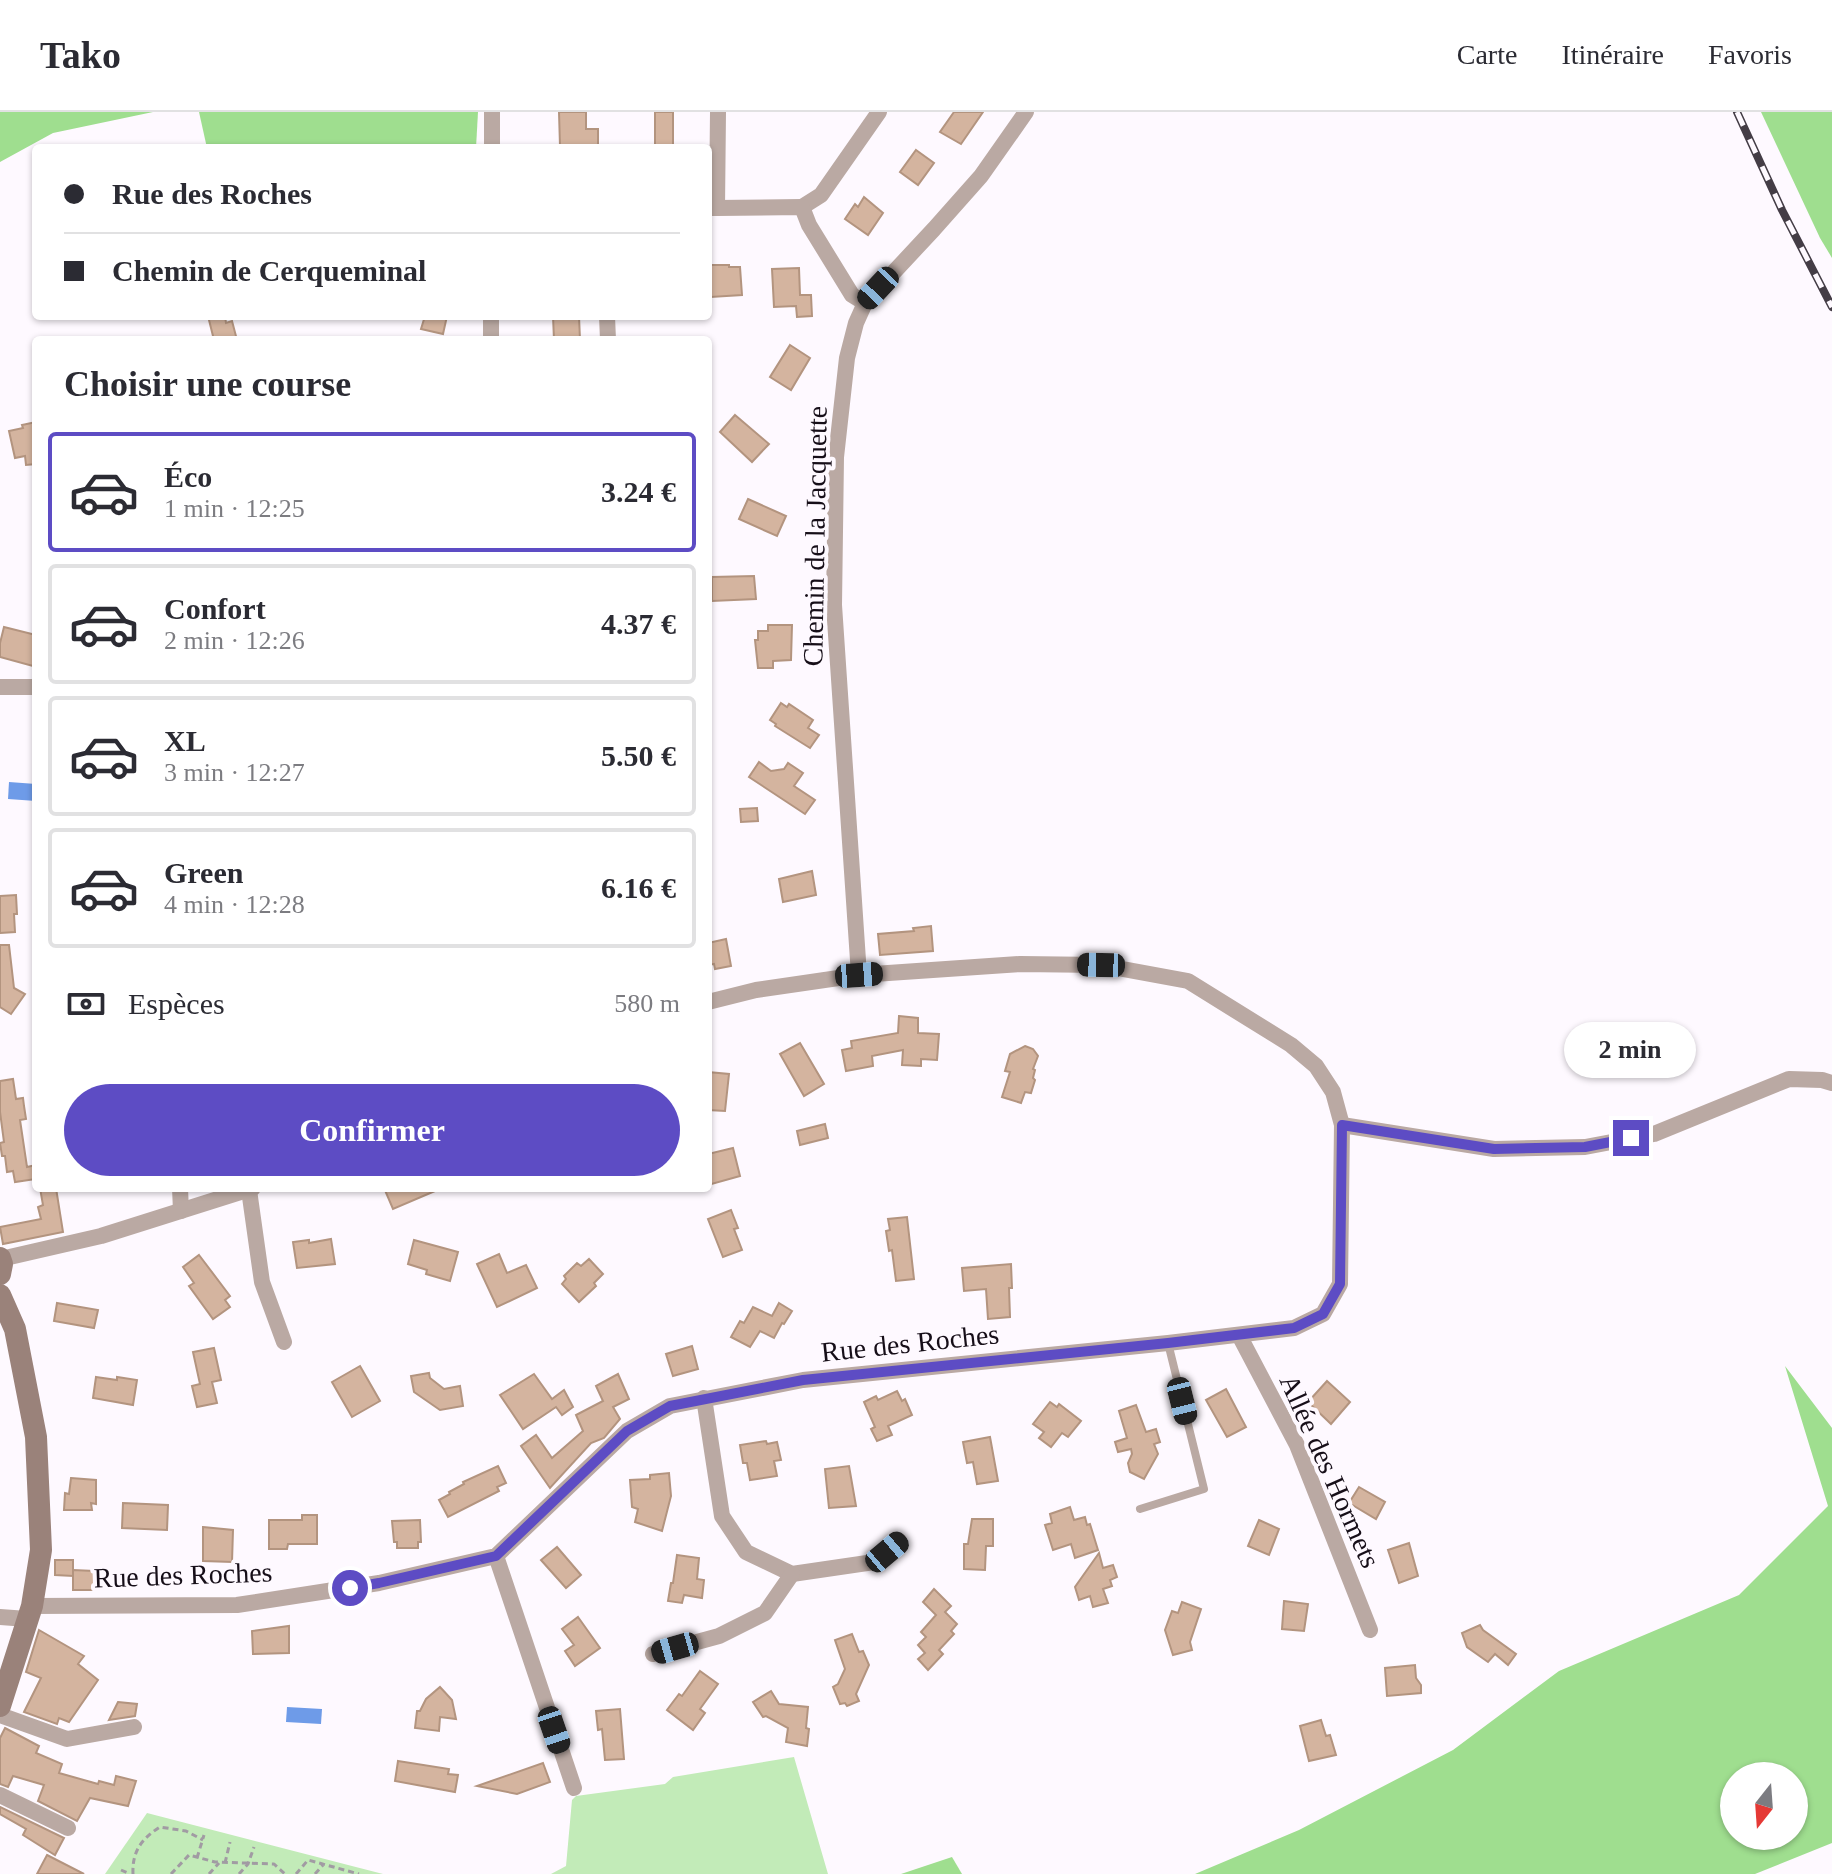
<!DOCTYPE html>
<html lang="fr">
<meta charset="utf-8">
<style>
body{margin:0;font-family:Georgia,serif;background:#f7f7f7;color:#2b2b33;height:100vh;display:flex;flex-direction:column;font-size:30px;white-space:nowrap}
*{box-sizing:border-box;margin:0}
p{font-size:26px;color:#7c7c81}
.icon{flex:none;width:44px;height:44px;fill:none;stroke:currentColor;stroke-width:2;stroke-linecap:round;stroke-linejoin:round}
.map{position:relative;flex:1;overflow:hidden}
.details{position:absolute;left:32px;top:224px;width:680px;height:856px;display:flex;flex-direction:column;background:#fff;border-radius:8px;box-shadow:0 2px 6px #0004}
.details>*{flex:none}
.hud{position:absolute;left:32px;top:32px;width:680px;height:176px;border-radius:8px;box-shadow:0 2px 6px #0004;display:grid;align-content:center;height:176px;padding:0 32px;background:#fff}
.needle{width:52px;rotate:197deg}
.buttons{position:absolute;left:1720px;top:1650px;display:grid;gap:16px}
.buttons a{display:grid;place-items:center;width:88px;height:88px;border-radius:50%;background:#fff;box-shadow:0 2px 6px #0004;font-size:40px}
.end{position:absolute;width:36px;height:36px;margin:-18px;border:10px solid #5d4cc4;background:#fff;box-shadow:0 0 0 4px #fff}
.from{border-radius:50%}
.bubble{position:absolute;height:56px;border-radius:28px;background:#fff;box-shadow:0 2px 6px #0004;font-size:26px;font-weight:700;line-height:56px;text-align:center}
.car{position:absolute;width:24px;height:48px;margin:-24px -12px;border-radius:10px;box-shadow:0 0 6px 2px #0007;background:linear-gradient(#222 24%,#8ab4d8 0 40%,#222 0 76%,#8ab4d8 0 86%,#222 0)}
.hud b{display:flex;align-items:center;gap:28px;height:76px;font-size:30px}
.hud b+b{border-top:2px solid #e1e1e2}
.hud i{width:20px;height:20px;background:#2b2b33}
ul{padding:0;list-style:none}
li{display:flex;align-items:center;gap:24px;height:120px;margin:0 16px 12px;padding:0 16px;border:4px solid #e1e1e2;border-radius:8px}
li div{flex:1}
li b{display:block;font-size:30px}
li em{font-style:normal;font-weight:700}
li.on{border-color:#5d4cc4}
li>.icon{width:72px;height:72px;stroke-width:1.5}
h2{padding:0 32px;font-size:36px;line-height:96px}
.pay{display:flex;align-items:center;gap:20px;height:88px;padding:0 32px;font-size:30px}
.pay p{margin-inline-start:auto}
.cta{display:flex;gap:16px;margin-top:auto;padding:16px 32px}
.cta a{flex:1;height:92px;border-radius:48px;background:#5d4cc4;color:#fff;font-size:32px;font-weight:700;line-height:92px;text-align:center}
header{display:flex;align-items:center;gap:48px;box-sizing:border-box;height:112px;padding:0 40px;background:#fff;border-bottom:2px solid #e1e1e2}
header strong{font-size:38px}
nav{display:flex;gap:44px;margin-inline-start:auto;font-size:28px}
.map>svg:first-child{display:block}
.green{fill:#c2ebb8}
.forest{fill:#9fde8f;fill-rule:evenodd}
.water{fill:#6e9be8}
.building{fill:#d4b49f;stroke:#b3947f;stroke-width:2}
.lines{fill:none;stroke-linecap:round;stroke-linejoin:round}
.path{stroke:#a19ba3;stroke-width:3;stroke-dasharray:6 4;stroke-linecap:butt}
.lane{stroke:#baa9a3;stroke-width:8}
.street{stroke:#baa9a3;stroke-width:16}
.secondary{stroke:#9a827a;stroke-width:22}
.rail-casing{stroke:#443d46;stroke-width:8}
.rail{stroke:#fef9ff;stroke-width:5;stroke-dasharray:15;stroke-linecap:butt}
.route{stroke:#5d4cc4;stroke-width:10}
.labels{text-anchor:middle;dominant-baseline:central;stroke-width:8;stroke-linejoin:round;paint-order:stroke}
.street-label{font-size:28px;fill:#160e18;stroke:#fef9ff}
</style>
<header>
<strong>Tako</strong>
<nav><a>Carte</a><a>Itinéraire</a><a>Favoris</a></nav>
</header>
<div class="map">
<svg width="1832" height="1762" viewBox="0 0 1832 1762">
<rect width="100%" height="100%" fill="#fef9ff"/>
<g class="green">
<path d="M794,1645L828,1762H551L566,1754L572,1688L576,1684L665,1672L673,1665Z"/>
<path d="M147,1701L383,1762H105Z"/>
</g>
<g class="forest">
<path d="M0,0H153L53,21L0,50Z"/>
<path d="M199,0H478L476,36H207Z"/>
<path d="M1761,0H1832V146L1820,126Z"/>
<path d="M1785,1254L1832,1316V1731L1755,1762H1195L1299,1718L1453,1638L1559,1559L1739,1483L1828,1394ZM1734,1664H1794V1724H1734Z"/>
<path d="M952,1745L962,1762H901Z"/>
</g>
<g class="water">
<path d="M9,670L36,672V689L8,687Z"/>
<path d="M287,1595L322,1597L321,1612L286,1610Z"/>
</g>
<g class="building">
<path d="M559,0H586V17H598V33L560,34Z"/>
<rect x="655" y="0" width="18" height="36"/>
<path d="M954,0H983L961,32L940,20Z"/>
<path d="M916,38L934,51L918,73L900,60Z"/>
<path d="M864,85L883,101L868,123L845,107L855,92L858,95Z"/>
<path d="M710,153H729V155H740L742,183L711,185Z"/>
<path d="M799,156L800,183H811L812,204L797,205L796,194L774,195L772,157Z"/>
<path d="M208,204H225L226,211L232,209L237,228H214Z"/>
<path d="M425,204H447L443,222L421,217Z"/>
<path d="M553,204H579L580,228H554Z"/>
<path d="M790,233L810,246L791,278L770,265Z"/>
<path d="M735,303L769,332L752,350L720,320Z"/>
<path d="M36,310V352L26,353L25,344L15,346L9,319L23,316L22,313Z"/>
<path d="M748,387L786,404L777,424L739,407Z"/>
<path d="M754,464L756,487L712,489V465Z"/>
<path d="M768,513H792L791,548L773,549V556H758L755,528H758V519H768Z"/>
<path d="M4,515L36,523V540L33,554L0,545V531Z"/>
<path d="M781,591L787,595L789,592L813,608L808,616L819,623L810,636L775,614L776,612L770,608Z"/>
<path d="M759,650L771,659L784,657L788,651L803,661L794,674L815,688L805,702L749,665Z"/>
<path d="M757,696L758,709L741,710L740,697Z"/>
<path d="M812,759L816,783L783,790L779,767Z"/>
<path d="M16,783L17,802H14L15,820L0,821V784Z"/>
<path d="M931,814L933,839L880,843L878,822L914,819L913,816Z"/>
<path d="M726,827L731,854L715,857L714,852L708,853V831Z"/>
<path d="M0,833H9L14,876L25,882L11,902L0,895Z"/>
<path d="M899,904L918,906V921L939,922L937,948L921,947V954L902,953L903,938L872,944L873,954L846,959L842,938L852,936L851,929L898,921Z"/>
<path d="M800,931L824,972L804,984L780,942Z"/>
<path d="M1025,934L1033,937L1038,944L1033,957L1035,958L1033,966L1035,968L1031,981L1025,980L1021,991L1002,985L1010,960L1005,959L1010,942Z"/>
<path d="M708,960L729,962L725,999L708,998Z"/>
<path d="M13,967L16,987L23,986L24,994L26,1007L20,1008L27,1055L36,1053V1067L15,1070L13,1059L7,1060L5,1044H2L0,1031L4,1030L0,1000V969Z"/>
<path d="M825,1012L828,1026L800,1033L797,1019Z"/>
<path d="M733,1036L740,1064L708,1073V1042Z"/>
<path d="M40,1076H56L63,1120L3,1132L0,1115L41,1107L38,1095L43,1093Z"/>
<path d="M384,1076H442L393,1097Z"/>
<path d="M731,1098L738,1116L734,1117L742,1138L723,1145L708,1107Z"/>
<path d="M907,1105L914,1167L896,1169L892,1138L889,1139L886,1119L890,1118L888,1107Z"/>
<path d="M331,1127L335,1152L297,1156L293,1130L309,1128V1131Z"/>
<path d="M414,1128L458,1140L450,1169L426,1162L427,1158L408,1152Z"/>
<path d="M499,1142L507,1161L526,1153L537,1176L497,1195L477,1152Z"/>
<path d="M199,1143L230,1184L225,1188L230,1195L213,1207L189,1174L194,1171L183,1155Z"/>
<path d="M589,1147L603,1162L594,1171L596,1174L579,1190L562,1172L566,1167L564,1164L577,1151L581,1154Z"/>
<path d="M1011,1152L1012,1176H1009L1010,1205L988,1207L986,1177L964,1179L962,1156Z"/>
<path d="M57,1191L98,1198L94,1216L54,1209Z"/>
<path d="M779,1191L792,1199L784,1212L782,1211L774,1226L760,1219L750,1235L731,1225L740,1209L744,1211L753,1195L772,1204Z"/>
<path d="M692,1234L698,1257L673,1264L666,1242Z"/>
<path d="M214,1236L221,1268L212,1270L217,1291L197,1295L192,1274L200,1272L193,1240Z"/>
<path d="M360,1254L380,1289L352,1305L332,1270Z"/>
<path d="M429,1261L430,1266L444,1277L460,1274L463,1294L440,1298L414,1280L411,1264Z"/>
<path d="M534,1262L552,1287L564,1278L573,1295L562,1303L556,1295L523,1317L500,1283Z"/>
<path d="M618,1262L629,1287L613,1295L620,1307L604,1326L591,1331L550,1376L521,1334L536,1323L552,1346L583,1319L576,1303L603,1289L596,1274Z"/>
<path d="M96,1265L117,1268V1265L137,1268L133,1293L93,1286Z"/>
<path d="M1327,1269L1350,1290L1331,1312L1308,1290Z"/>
<path d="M1226,1277L1246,1315L1227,1325L1206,1288Z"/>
<path d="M897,1279L902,1289L905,1287L912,1303L888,1314L892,1323L877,1329L871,1317L875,1315L864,1290L876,1284L878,1288Z"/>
<path d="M1050,1290L1057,1295L1059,1292L1081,1309L1068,1325L1062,1321L1051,1335L1039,1326L1044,1320L1033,1312Z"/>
<path d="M1136,1293L1146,1320L1156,1317L1160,1330L1154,1332L1158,1342L1144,1367L1130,1360L1128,1351L1132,1342L1131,1337L1118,1340L1115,1330L1127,1326L1119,1299Z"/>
<path d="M990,1325L998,1369L977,1372L973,1350L967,1351L963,1330Z"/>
<path d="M766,1329L767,1332L777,1330L781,1348L774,1349L777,1364L750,1368L747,1351H743L740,1333Z"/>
<path d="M498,1354L506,1371L497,1375L499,1379L448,1405L439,1388L450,1382L449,1380L464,1372L463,1370Z"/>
<path d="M849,1354L856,1394L829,1396L825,1357Z"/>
<path d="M669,1361L671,1384L662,1419L635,1410L638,1397L632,1395L630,1368L650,1367V1363Z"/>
<path d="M71,1366L96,1368V1392L91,1391L92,1398H64L65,1381L69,1382Z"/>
<path d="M1359,1375L1385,1390L1376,1407L1349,1391Z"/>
<path d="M123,1391L168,1393L167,1418L122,1416Z"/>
<path d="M1070,1395L1074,1408L1085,1405L1087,1413L1090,1412L1098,1438L1075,1446L1071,1432L1053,1438L1045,1413L1052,1411L1050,1402Z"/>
<path d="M302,1403H317V1432H288L287,1437H269V1408H302Z"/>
<path d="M972,1407H993V1434H986L985,1458L964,1457V1432H968Z"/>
<path d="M420,1408L421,1430H418V1436H397V1430H394L392,1409Z"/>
<path d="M1259,1408L1279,1417L1269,1443L1248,1434Z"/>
<path d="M203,1415L233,1418L232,1450L203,1449Z"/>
<path d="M1409,1431L1418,1464L1399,1471L1388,1438Z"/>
<path d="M557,1435L581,1463L566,1476L541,1448Z"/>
<path d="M1099,1441L1103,1456L1113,1453L1117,1465L1110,1468L1112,1474L1103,1477L1108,1491L1093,1495L1090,1484L1079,1488L1075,1475Z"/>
<path d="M677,1443L699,1446L697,1467L704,1468L702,1486L684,1483L682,1491L668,1489L671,1471H673Z"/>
<path d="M55,1448H73V1464L55,1463Z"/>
<path d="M73,1458L94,1459V1478H73Z"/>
<path d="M934,1477L951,1494L945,1500L957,1512L951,1519L954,1522L939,1538L943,1542L928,1558L918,1547L925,1541L918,1533L926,1525L921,1520L936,1503L923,1490Z"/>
<path d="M1284,1489L1308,1492L1304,1519L1282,1517Z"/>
<path d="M1182,1490L1201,1497L1190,1530L1192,1538L1173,1543L1165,1518L1172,1499L1178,1501Z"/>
<path d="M578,1505L600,1536L575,1554L565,1539L574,1533L562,1517Z"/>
<path d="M1480,1513L1483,1518L1516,1542L1508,1553L1495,1542L1488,1550L1467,1535L1462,1521Z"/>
<path d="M289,1514V1541L253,1542L252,1519Z"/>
<path d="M39,1518L84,1544L78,1552L98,1568L69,1610L59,1606L57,1612L24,1600L41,1566L26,1560Z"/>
<path d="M852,1522L859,1540L863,1539L869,1553L856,1582L859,1589L847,1594L845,1591L840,1592L833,1575L838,1572L845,1557L835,1528Z"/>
<path d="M1415,1553L1416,1566L1421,1573V1581L1387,1584L1385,1556Z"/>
<path d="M700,1559L718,1572L700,1597L705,1601L693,1618L667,1598L679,1582L682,1584Z"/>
<path d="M440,1575L452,1588L456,1607L440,1605L439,1619L415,1616L417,1599H420L426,1587Z"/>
<path d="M771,1579L779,1592L808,1595L806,1616L809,1617L807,1634L786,1630L788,1616L766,1604L763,1605L753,1590Z"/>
<path d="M118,1590L137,1592L135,1604L109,1608Z"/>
<path d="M620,1597L624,1647L605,1648L602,1617L598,1618L596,1599Z"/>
<path d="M1321,1608L1326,1624L1330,1623L1336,1643L1309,1649L1300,1614Z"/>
<path d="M5,1616L39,1634L36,1641L62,1652L59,1661L98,1672L99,1669L114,1673L116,1664L136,1669L128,1694L90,1686L77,1709L38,1689L44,1673L13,1664L8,1675L0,1672V1626Z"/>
<path d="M398,1649L449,1657L448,1662L458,1663L455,1680L395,1669Z"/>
<path d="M543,1651L550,1670L517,1682L477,1674Z"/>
<path d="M0,1695L64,1726L55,1743L23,1723L26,1717L0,1702Z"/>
<path d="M47,1743L84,1762H37Z"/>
</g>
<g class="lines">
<g class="path">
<path d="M197,1746L204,1723"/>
<path d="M225,1751L230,1730"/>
<path d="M121,1758L130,1762"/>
<path d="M133,1762C132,1740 141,1727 160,1715L186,1719L203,1728"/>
<path d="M171,1762L189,1743L215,1750L274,1752L285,1762"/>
<path d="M209,1762L219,1751"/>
<path d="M239,1762L248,1752L254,1735"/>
<path d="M296,1762L308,1748L359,1762"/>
<path d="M315,1762L323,1753"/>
</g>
<path class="lane" d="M1140,1397L1204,1377L1168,1231"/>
<g class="street">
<path d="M492,36V0"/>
<path d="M802,95L821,83L879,0"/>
<path d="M710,96H717L718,0"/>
<path d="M717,96L802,95L809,113L852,183L865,191"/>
<path d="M491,204V228"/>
<path d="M607,204L608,228"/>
<path d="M0,575H36"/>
<path d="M859,863L834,493L836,345L847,246L856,211L865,191L934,117L981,64L1026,0"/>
<path d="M1342,1013L1494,1037L1585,1035L1654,1022L1789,967L1822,968L1832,971"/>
<path d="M180,1076L181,1099"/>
<path d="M249,1078L262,1170L284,1230"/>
<path d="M1,1147L101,1124L253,1076"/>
<path d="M1239,1223L1297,1333L1370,1518"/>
<path d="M704,1286L722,1404L746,1440L792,1462L874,1450L899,1429"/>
<path d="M496,1444L574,1676"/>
<path d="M32,1494L237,1493L379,1471L496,1444L627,1319L670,1294L803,1268L1168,1231L1294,1216L1323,1202L1340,1172L1342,1013L1333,980L1316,954L1291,933L1188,869L1101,853L1020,852L859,863L756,878L708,890"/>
<path d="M0,1505L27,1507"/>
<path d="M653,1542L719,1524L765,1501L792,1462"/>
<path d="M0,1603L67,1627L134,1615"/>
<path d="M0,1683L68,1716"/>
</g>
<g class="secondary">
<path d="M0,1146L2,1152L0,1162"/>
<path d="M0,1183L15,1217L36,1325L41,1438L32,1494L0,1594"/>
</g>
<g class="rail-casing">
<path id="rail" d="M1737,0L1782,98L1832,195"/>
</g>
<use href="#rail" class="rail"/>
</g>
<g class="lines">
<path class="route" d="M350,1476L379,1471L496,1444L627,1319L670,1294L803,1268L1168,1231L1294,1216L1323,1202L1340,1172L1342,1013L1494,1037L1585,1035L1631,1026"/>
</g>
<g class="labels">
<g class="street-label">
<text transform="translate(815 424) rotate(-89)">Chemin de la Jacquette</text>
<text transform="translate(910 1231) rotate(-6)">Rue des Roches</text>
<text transform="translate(1330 1359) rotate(66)">Allée des Hormets</text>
<text transform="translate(183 1463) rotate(-2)">Rue des Roches</text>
</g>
</g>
</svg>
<div class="buttons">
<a><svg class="needle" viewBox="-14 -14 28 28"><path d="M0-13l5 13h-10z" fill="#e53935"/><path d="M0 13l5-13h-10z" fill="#7c7c81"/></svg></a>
</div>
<i class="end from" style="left:350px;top:1476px"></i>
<i class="end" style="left:1631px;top:1026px"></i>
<div class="bubble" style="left:1564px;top:910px;width:132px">2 min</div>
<i class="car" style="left:878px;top:176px;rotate:223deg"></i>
<i class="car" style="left:1101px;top:853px;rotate:271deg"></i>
<i class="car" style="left:859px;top:863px;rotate:86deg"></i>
<i class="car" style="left:1182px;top:1289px;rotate:166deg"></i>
<i class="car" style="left:887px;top:1440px;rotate:50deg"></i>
<i class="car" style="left:675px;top:1536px;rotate:254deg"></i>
<i class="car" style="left:554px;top:1618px;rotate:161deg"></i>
<div class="hud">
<b><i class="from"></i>Rue des Roches</b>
<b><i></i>Chemin de Cerqueminal</b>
</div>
<section class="details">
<h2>Choisir une course</h2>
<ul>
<li class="on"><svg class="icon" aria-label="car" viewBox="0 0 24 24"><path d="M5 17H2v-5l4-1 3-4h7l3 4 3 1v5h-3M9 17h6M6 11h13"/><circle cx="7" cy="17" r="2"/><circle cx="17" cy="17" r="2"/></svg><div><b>Éco</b><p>1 min · 12:25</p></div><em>3.24 €</em></li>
<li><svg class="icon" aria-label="car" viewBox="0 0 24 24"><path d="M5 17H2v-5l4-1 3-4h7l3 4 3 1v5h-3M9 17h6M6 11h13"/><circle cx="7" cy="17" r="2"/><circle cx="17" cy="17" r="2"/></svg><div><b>Confort</b><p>2 min · 12:26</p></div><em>4.37 €</em></li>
<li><svg class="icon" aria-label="car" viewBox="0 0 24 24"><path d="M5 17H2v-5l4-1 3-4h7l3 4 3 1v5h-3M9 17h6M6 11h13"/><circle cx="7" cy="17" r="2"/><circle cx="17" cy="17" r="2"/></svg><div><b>XL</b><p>3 min · 12:27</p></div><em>5.50 €</em></li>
<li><svg class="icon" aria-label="car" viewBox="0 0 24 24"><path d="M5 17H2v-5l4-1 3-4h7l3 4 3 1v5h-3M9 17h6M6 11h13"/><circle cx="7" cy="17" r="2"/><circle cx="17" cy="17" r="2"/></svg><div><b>Green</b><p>4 min · 12:28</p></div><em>6.16 €</em></li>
</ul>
<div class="pay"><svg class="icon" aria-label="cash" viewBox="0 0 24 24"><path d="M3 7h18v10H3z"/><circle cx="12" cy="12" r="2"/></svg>Espèces<p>580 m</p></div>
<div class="cta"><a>Confirmer</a></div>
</section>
</div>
